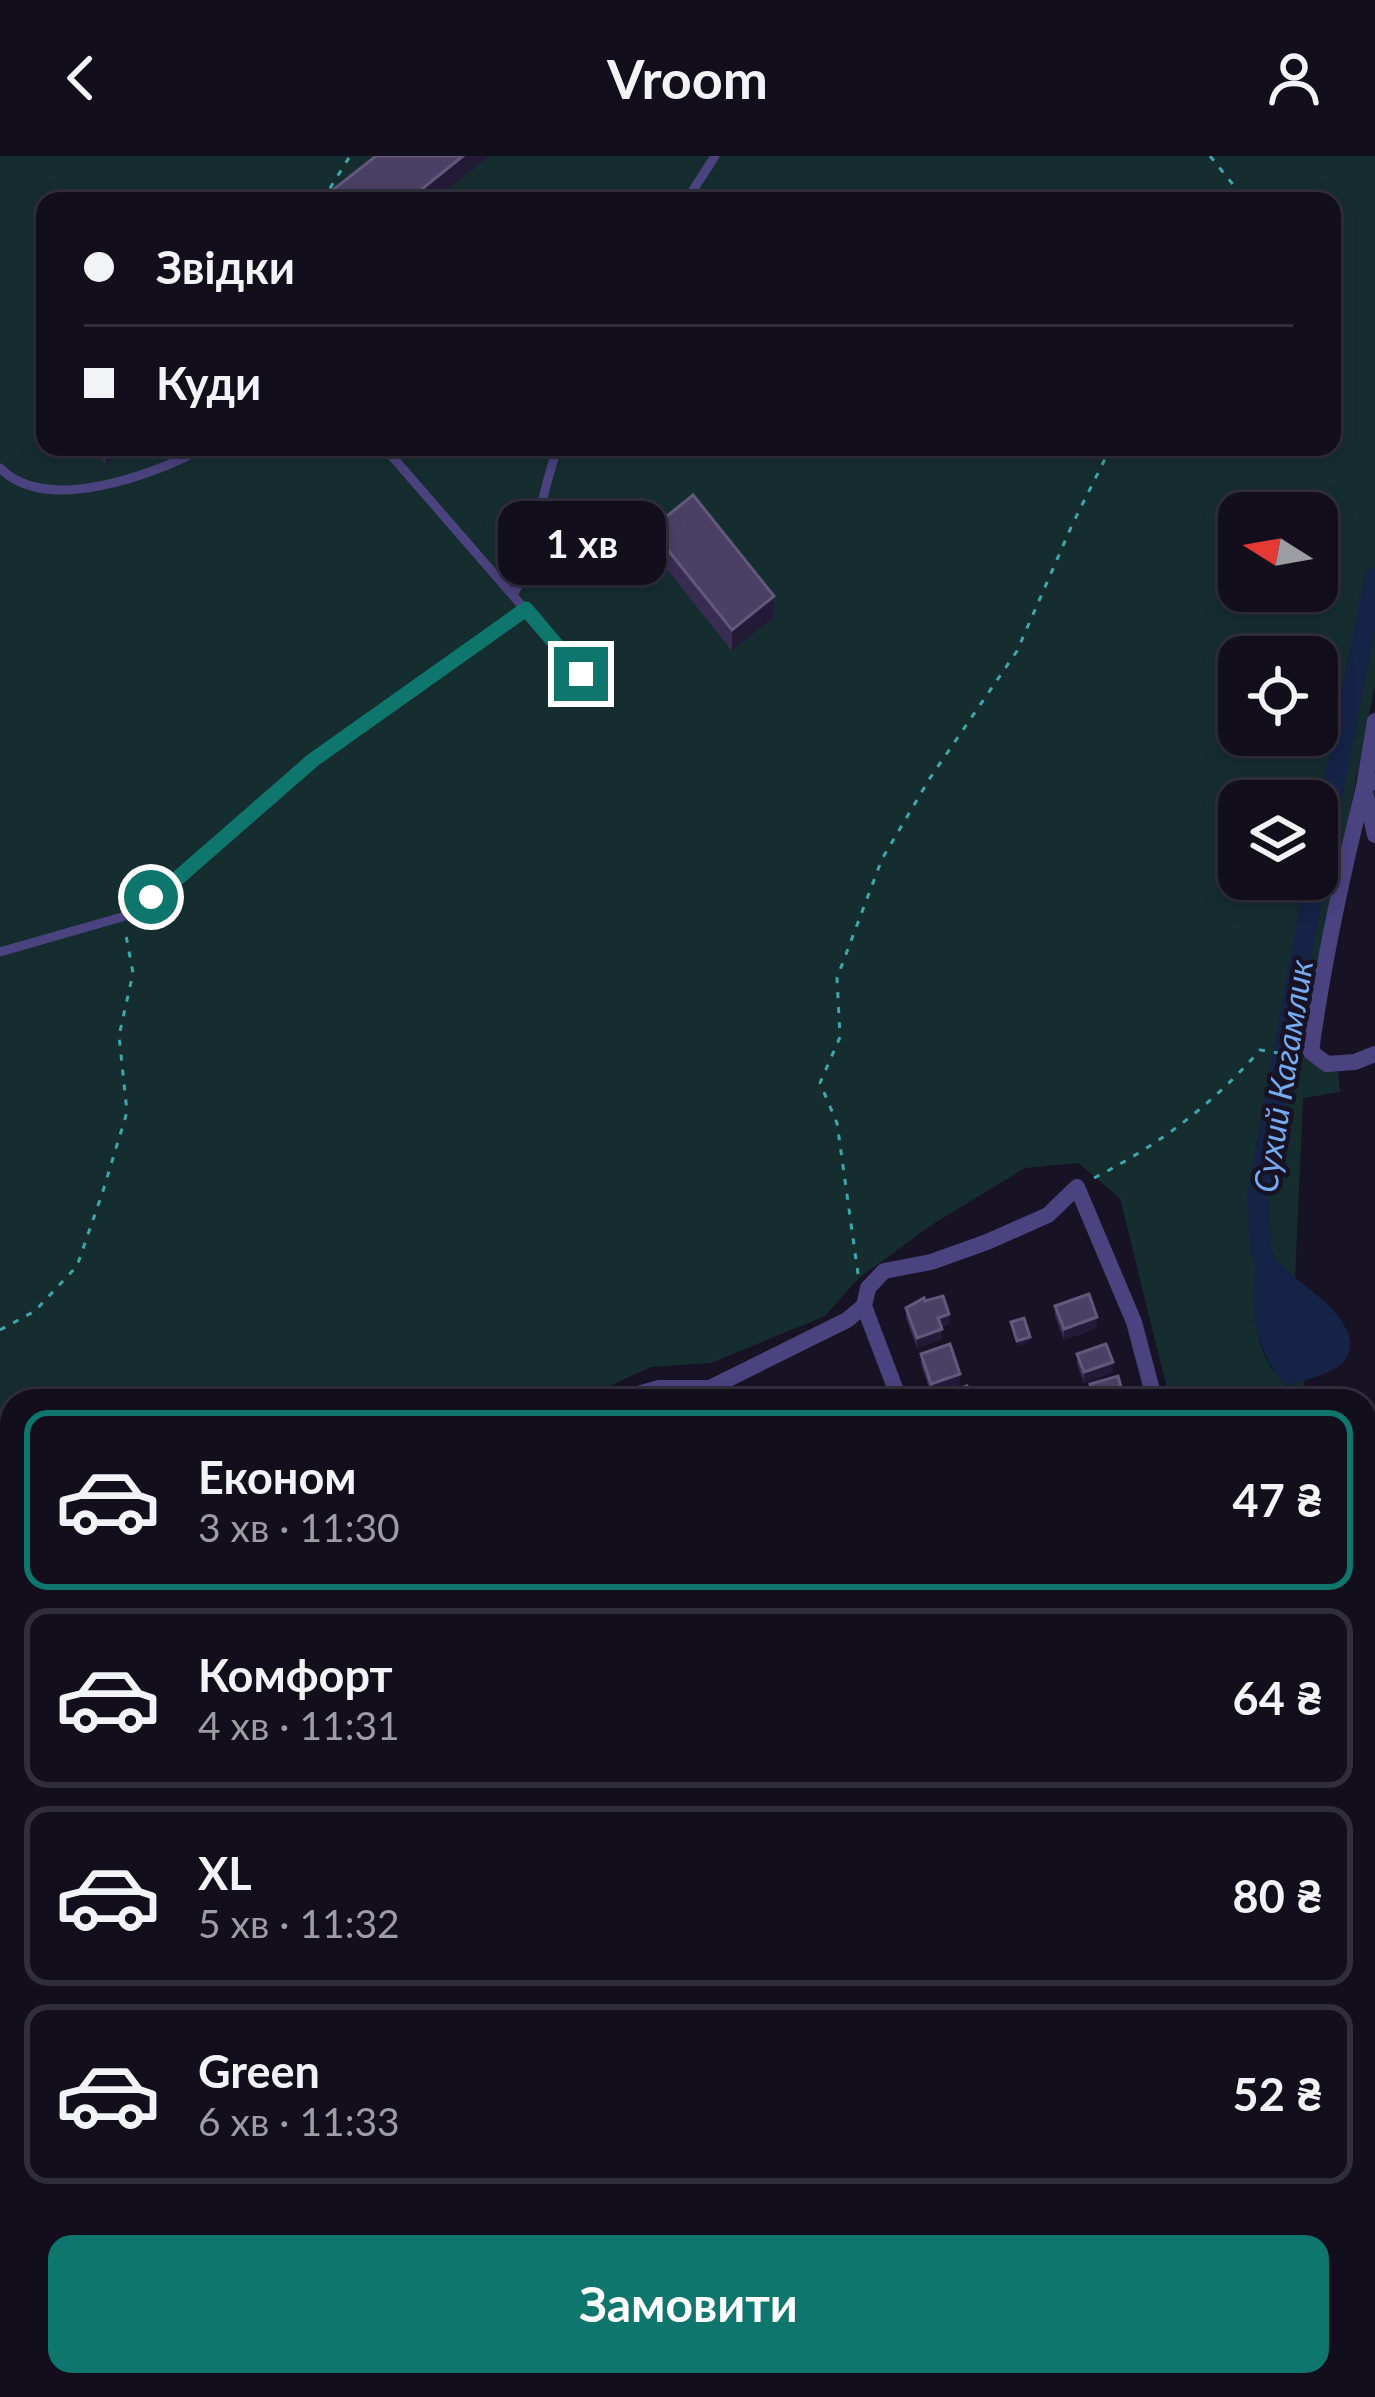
<!DOCTYPE html>
<html lang="uk">
<meta charset="utf-8">
<style>
body{margin:0;font-family:Lato,sans-serif;background:#1b1725;color:#f1f3f6;height:100vh;display:flex;flex-direction:column;font-size:45px;white-space:nowrap}
*{box-sizing:border-box;margin:0}
p{font-size:39px;color:#9c9ca3}
.icon{flex:none;width:66px;height:66px;fill:none;stroke:currentColor;stroke-width:2;stroke-linecap:round;stroke-linejoin:round}
.map{position:relative;flex:1;overflow:hidden}
.details{position:absolute;left:0px;top:1233px;width:1377px;height:1008px;display:flex;flex-direction:column;background:#120e1c;border-radius:36px 36px 0 0;box-shadow:0 6px 18px #0003,0 0 0 3px #312e3b}
.details>*{flex:none}
.guide{position:absolute;left:36px;top:36px;width:1305px;height:264px;border-radius:24px;box-shadow:0 6px 18px #0003,0 0 0 3px #312e3b;display:grid;align-content:center;height:264px;padding:0 48px;background:#120e1c}
.needle{width:78px;rotate:281deg}
.tools{position:absolute;left:1218px;top:336px;display:grid;gap:24px}
.tools a{display:grid;place-items:center;width:120px;height:120px;border-radius:24px;background:#120e1c;box-shadow:0 6px 18px #0003,0 0 0 3px #312e3b;font-size:60px}
.end{position:absolute;width:54px;height:54px;margin:-27px;border:15px solid #0f766e;background:#fff;box-shadow:0 0 0 6px #fff}
.from{border-radius:50%}
.bubble{position:absolute;height:84px;border-radius:24px;background:#120e1c;box-shadow:0 6px 18px #0003,0 0 0 3px #312e3b;font-size:39px;font-weight:700;line-height:84px;text-align:center}
.guide b{display:flex;align-items:center;gap:42px;height:114px;font-size:45px}
.guide b+b{border-top:3px solid #312e3b}
.guide i{width:30px;height:30px;background:#f1f3f6}
ul{padding:21px 0 0;list-style:none}
li{display:flex;align-items:center;gap:36px;height:180px;margin:0 24px 18px;padding:0 24px;border:6px solid #312e3b;border-radius:24px}
li div{flex:1}
li b{display:block;font-size:45px}
li em{font-style:normal;font-weight:700}
li.selected{border-color:#0f766e}
li>.icon{width:108px;height:108px;stroke-width:1.5}
.cta{display:flex;gap:24px;margin-top:auto;padding:24px 48px}
.cta a{flex:1;height:138px;border-radius:24px;background:#0f766e;color:#fff;font-size:48px;font-weight:700;line-height:138px;text-align:center}
header{display:flex;justify-content:space-between;align-items:center;height:156px;padding:0 48px;background:#120e1c;font-size:54px;font-weight:700}
.map>svg:first-child{display:block}
.green{fill:#162d2f;fill-rule:evenodd}
.water{fill:#152347}
.lines{fill:none;stroke-linecap:round;stroke-linejoin:round}
.canal{stroke:#152347;stroke-width:21}
.path{stroke:#3ea7ac;stroke-width:3;stroke-dasharray:6 9;stroke-linecap:butt}
.lane{stroke:#4b437f;stroke-width:9}
.street{stroke:#4b437f;stroke-width:16}
.secondary{stroke:#8c7df0;stroke-width:24}
.wall{fill:#382d51}
.shaded-wall{fill:#231a38}
.building{fill:#4a4063;stroke:#62587b;stroke-width:3}
.route{stroke:#0f766e;stroke-width:15}
.labels{text-anchor:middle;dominant-baseline:central;stroke-width:9;stroke-linejoin:round;paint-order:stroke}
.water-label{font-size:33px;font-style:italic;fill:#75aaef;stroke:#181225}
</style>
<header><svg class="icon" aria-label="back" viewBox="0 0 24 24"><path d="M15 5l-7 7 7 7"/></svg>Vroom<svg class="icon" aria-label="person" viewBox="0 0 24 24"><circle cx="12" cy="8" r="4"/><path d="M4 21q1-7 8-7t8 7"/></svg></header>
<div class="map">
<svg width="1375" height="2241" viewBox="0 0 1375 2241">
<rect width="100%" height="100%" fill="#181225"/>
<g class="green">
<path d="M0,0H1375V528L1302,900L1317,910L1338,915L1340,936L1303,942L1295,1122L1266,1097H1261C1249,1126 1252,1179 1268,1206C1272,1214 1281,1222 1287,1230L1304,1223L1306,1245H1170L1120,1042L1078,1007L1025,1012L933,1068L859,1122L825,1160L711,1207L651,1211L577,1245H12V1425L0,1426ZM45,45H1332V291H45ZM1239,357H1317V435H1239ZM1239,501H1317V579H1239ZM1239,645H1317V723H1239Z"/>
<path d="M0,1608L12,1631V1937L0,1943Z"/>
<path d="M812,2229H1184L1161,2241H807Z"/>
</g>
<g class="water">
<path d="M1261,1097C1275,1100 1280,1109 1292,1119C1310,1134 1364,1169 1347,1201C1338,1218 1305,1223 1287,1230C1255,1201 1244,1137 1261,1097Z"/>
<path d="M1375,1643V1949L1365,1948V1648Z"/>
<path d="M1375,2143V2241H1161L1184,2229H1365V2145Z"/>
</g>
<g class="lines">
<g class="canal">
<path d="M1317,715L1375,421"/>
<path d="M1270,1118L1261,1094L1258,1038L1315,723"/>
</g>
<g class="path">
<path d="M1210,0L1235,31L1232,45"/>
<path d="M322,45L350,0"/>
<path d="M1094,1022C1160,988 1211,950 1260,894L1291,899"/>
<path d="M858,1118L837,967L820,927L840,881L837,822L882,703L930,622L1017,495L1072,369L1111,291"/>
<path d="M0,1174L35,1155L77,1110L103,1035L127,956L119,880L133,817L125,774"/>
<path d="M1369,1815L1375,1831"/>
<path d="M1365,1836L1368,1842"/>
<path d="M683,2229L697,2241"/>
<path d="M1022,2229H1029"/>
<path d="M869,2241L886,2229"/>
<path d="M1008,2241L1023,2231"/>
</g>
<g class="lane">
<path d="M686,45L715,0"/>
<path d="M384,291L581,518"/>
<path d="M0,312C47,360 154,318 206,291"/>
<path d="M514,438C536,392 540,339 558,291"/>
<path d="M0,796L122,761L179,721L313,604L526,453"/>
<path d="M0,1303L12,1308"/>
</g>
<g class="street">
<path d="M1375,565L1364,631L1375,679"/>
<path d="M1375,625L1364,631C1342,719 1323,806 1311,896L1327,908L1355,906L1375,898"/>
<path d="M864,1150L900,1245"/>
<path d="M614,1245L659,1232H710L847,1164L864,1150L868,1132L884,1115L931,1106L987,1086L1048,1059L1077,1031L1134,1166L1155,1245"/>
<path d="M0,1434L12,1433"/>
<path d="M0,1986L12,1979"/>
<path d="M467,2241L477,2229"/>
</g>
<g class="secondary">
<path d="M1365,1453L1375,1449"/>
<path d="M0,2135L12,2128"/>
</g>
</g>
<g class="wall">
<path d="M91,291H129L106,309Z"/>
<path d="M651,373L774,461L732,495L651,393Z"/>
<path d="M925,1145L949,1168L941,1171L942,1183L917,1192L906,1162V1152Z"/>
<path d="M1055,1150L1097,1172L1064,1184L1055,1160Z"/>
<path d="M921,1198L960,1228L931,1238L921,1208Z"/>
<path d="M1077,1198L1113,1216L1084,1227L1077,1208Z"/>
<path d="M1365,2036L1375,2037V2120L1365,2119Z"/>
</g>
<g class="shaded-wall">
<path d="M463,0H489L433,45H407Z"/>
<path d="M106,291H129L106,309Z"/>
<path d="M774,440V461L732,495V474Z"/>
<path d="M949,1158V1168L938,1172V1162Z"/>
<path d="M1097,1161V1172L1064,1184V1173Z"/>
<path d="M942,1173V1183L917,1192V1182Z"/>
<path d="M1030,1181V1186L1017,1190V1185Z"/>
<path d="M1113,1206V1216L1084,1227V1216Z"/>
<path d="M960,1218V1228L931,1238V1228Z"/>
<path d="M1375,1285V1301L1365,1305V1289Z"/>
</g>
<g class="building">
<path d="M376,0H463L407,45H335L329,37Z"/>
<path d="M693,339L774,440L732,474L651,373Z"/>
<path d="M1089,1138L1097,1161L1064,1173L1055,1150Z"/>
<path d="M943,1140L949,1158L938,1162L942,1173L917,1182L906,1152L924,1142L925,1145Z"/>
<path d="M1024,1162L1030,1181L1017,1185L1011,1166Z"/>
<path d="M950,1188L960,1218L931,1228L921,1198Z"/>
<path d="M1106,1188L1113,1206L1084,1216L1077,1198Z"/>
<path d="M1118,1220L1125,1245H1095L1090,1228Z"/>
<path d="M967,1230L972,1245H937L936,1240Z"/>
<path d="M1373,1265L1375,1285L1365,1289V1268Z"/>
<path d="M1365,2036L1375,2037V2100L1365,2098Z"/>
</g>
<g class="lines">
<path class="route" d="M151,741L179,721L313,604L526,453L581,518"/>
</g>
<g class="labels">
<g class="water-label">
<text transform="translate(1282 920) rotate(-81)">Сухий Кагамлик</text>
</g>
</g>
</svg>
<div class="tools">
<a><svg class="needle" viewBox="-14 -14 28 28"><path d="M0-13l5 13h-10z" fill="#e53935"/><path d="M0 13l5-13h-10z" fill="#9c9ca3"/></svg></a>
<a><svg class="icon" aria-label="locate" viewBox="0 0 24 24"><circle cx="12" cy="12" r="6"/><path d="M12 2v4M12 18v4M2 12h4M18 12h4"/></svg></a>
<a><svg class="icon" aria-label="layers" viewBox="0 0 24 24"><path d="M12 4l9 5-9 5-9-5zM3 14l9 5 9-5"/></svg></a>
</div>
<i class="end from" style="left:151px;top:741px"></i>
<i class="end" style="left:581px;top:518px"></i>
<div class="bubble" style="left:498px;top:345px;width:168px">1 хв</div>
<div class="guide">
<b><i class="from"></i>Звідки</b>
<b><i></i>Куди</b>
</div>
<section class="details">
<ul>
<li class="selected"><svg class="icon" aria-label="car" viewBox="0 0 24 24"><path d="M5 17H2v-5l4-1 3-4h7l3 4 3 1v5h-3M9 17h6M6 11h13"/><circle cx="7" cy="17" r="2"/><circle cx="17" cy="17" r="2"/></svg><div><b>Економ</b><p>3 хв · 11:30</p></div><em>47 ₴</em></li>
<li><svg class="icon" aria-label="car" viewBox="0 0 24 24"><path d="M5 17H2v-5l4-1 3-4h7l3 4 3 1v5h-3M9 17h6M6 11h13"/><circle cx="7" cy="17" r="2"/><circle cx="17" cy="17" r="2"/></svg><div><b>Комфорт</b><p>4 хв · 11:31</p></div><em>64 ₴</em></li>
<li><svg class="icon" aria-label="car" viewBox="0 0 24 24"><path d="M5 17H2v-5l4-1 3-4h7l3 4 3 1v5h-3M9 17h6M6 11h13"/><circle cx="7" cy="17" r="2"/><circle cx="17" cy="17" r="2"/></svg><div><b>XL</b><p>5 хв · 11:32</p></div><em>80 ₴</em></li>
<li><svg class="icon" aria-label="car" viewBox="0 0 24 24"><path d="M5 17H2v-5l4-1 3-4h7l3 4 3 1v5h-3M9 17h6M6 11h13"/><circle cx="7" cy="17" r="2"/><circle cx="17" cy="17" r="2"/></svg><div><b>Green</b><p>6 хв · 11:33</p></div><em>52 ₴</em></li>
</ul>
<div class="cta"><a>Замовити</a></div>
</section>
</div>
